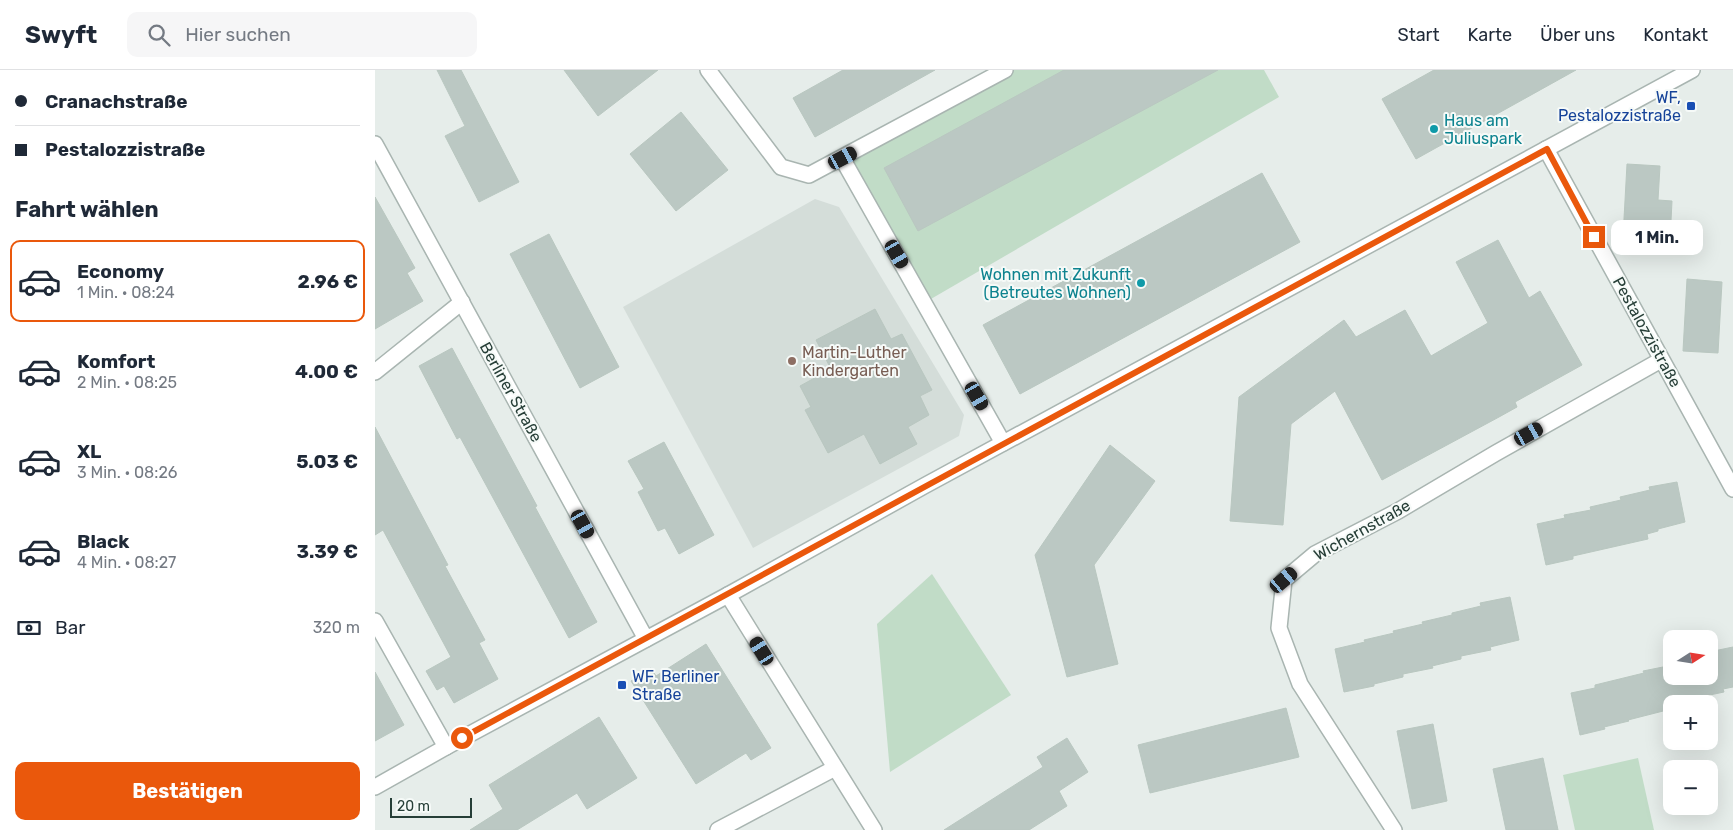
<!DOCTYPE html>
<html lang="de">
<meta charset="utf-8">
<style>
body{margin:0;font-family:Rubik,sans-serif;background:#f6f6f7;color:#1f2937;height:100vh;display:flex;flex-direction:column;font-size:19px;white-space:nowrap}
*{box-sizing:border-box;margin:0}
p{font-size:16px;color:#747a83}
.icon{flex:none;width:28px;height:28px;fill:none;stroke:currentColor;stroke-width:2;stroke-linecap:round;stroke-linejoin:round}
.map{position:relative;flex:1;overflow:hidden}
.drawer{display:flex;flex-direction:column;background:#fff;width:375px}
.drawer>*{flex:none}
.banner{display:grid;align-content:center;height:110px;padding:0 15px;background:#fff}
.needle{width:32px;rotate:78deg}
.buttons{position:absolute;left:1288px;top:560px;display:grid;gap:10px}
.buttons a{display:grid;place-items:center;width:55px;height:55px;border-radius:10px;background:#fff;box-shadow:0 5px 20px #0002;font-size:25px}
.scale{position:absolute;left:15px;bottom:12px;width:82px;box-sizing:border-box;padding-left:5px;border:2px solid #263e37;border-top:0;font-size:14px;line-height:18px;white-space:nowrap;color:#263e37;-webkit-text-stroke:4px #f6faf8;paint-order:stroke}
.end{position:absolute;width:22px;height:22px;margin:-11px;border:6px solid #ea580c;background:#fff;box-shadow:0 0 0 2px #fff}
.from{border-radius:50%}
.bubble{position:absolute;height:35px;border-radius:10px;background:#fff;box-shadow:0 5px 20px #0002;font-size:16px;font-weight:700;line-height:35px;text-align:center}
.car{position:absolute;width:15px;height:30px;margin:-15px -8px;border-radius:6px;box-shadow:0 0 4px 1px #0007;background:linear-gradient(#222 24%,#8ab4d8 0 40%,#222 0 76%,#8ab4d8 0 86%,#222 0)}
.banner b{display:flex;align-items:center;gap:18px;height:48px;font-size:19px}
.banner b+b{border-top:1px solid #e0e1e3}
.banner i{width:12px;height:12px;background:#1f2937}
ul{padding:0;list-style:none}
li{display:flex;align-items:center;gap:15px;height:82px;margin:0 10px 8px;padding:0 5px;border:2px solid transparent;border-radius:10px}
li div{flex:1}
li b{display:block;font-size:19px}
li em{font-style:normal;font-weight:700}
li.selected{border-color:#ea580c}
li>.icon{width:45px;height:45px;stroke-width:1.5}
h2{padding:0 15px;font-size:22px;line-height:60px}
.pay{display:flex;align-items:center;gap:12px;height:55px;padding:0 15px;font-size:19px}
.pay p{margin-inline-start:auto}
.cta{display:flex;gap:10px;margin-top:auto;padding:10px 15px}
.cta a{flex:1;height:58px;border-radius:10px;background:#ea580c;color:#fff;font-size:20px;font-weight:700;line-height:58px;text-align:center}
header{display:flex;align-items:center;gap:30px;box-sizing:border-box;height:70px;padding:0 25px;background:#fff;border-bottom:1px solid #e0e1e3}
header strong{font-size:24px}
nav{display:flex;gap:28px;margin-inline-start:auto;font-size:18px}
.search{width:350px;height:45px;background:#f6f6f7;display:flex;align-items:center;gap:12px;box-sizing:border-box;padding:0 18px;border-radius:10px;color:#747a83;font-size:19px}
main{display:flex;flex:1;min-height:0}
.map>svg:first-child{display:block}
.built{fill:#d4ddd9}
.green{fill:#c1dcc7}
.building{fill:#bbc8c3;stroke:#b9c7c0}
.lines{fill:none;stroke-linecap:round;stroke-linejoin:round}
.minor-casing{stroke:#a9b5b1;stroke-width:18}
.minor{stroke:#fff;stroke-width:15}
.route{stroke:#ea580c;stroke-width:6}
.transit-dot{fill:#1a4fb4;stroke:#f6faf8;stroke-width:2}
.culture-dot{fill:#0f9aa8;stroke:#f6faf8;stroke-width:2}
.education-dot{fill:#8d6e63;stroke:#f6faf8;stroke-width:2}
.labels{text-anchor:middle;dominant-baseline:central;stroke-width:4;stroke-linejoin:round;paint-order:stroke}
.transit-label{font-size:16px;fill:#164399;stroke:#f6faf8;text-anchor:end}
.culture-label{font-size:16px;fill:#0d838f;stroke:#f6faf8;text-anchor:start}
.street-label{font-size:16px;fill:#263e37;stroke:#f6faf8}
.education-label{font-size:16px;fill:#785e54;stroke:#f6faf8;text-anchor:start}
</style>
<header>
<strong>Swyft</strong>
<div class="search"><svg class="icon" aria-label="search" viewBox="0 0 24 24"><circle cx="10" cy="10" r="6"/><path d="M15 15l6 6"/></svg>Hier suchen</div>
<nav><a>Start</a><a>Karte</a><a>Über uns</a><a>Kontakt</a></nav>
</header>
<main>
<section class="drawer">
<div class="banner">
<b><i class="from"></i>Cranachstraße</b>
<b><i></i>Pestalozzistraße</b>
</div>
<h2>Fahrt wählen</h2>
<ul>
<li class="selected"><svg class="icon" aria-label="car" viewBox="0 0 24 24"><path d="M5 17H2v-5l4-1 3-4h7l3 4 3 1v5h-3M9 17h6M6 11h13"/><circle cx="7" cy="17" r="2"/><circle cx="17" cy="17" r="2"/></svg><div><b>Economy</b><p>1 Min. · 08:24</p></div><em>2.96 €</em></li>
<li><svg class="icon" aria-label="car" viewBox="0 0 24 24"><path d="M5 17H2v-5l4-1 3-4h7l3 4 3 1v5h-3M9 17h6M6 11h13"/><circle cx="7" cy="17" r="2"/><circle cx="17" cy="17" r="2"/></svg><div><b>Komfort</b><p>2 Min. · 08:25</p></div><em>4.00 €</em></li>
<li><svg class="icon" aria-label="car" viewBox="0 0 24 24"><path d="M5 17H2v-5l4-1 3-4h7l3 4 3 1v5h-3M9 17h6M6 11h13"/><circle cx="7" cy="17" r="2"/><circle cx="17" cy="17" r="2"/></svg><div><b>XL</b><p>3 Min. · 08:26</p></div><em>5.03 €</em></li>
<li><svg class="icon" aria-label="car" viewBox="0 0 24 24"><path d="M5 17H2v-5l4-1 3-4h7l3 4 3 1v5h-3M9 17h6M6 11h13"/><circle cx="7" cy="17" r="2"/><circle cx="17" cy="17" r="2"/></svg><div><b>Black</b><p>4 Min. · 08:27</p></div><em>3.39 €</em></li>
</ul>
<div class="pay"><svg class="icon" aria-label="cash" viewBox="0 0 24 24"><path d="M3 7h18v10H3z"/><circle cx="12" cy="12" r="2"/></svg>Bar<p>320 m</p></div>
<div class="cta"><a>Bestätigen</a></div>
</section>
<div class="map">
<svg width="1358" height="760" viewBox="0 0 1358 760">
<rect width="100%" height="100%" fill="#e6edea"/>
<path class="built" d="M440,129L464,137L589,345L584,366L378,478L248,237Z"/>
<g class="green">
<path d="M630,0H889L904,27L549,233L467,88Z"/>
<path d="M557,504L636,625L515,702L502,554Z"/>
<path d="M1263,688L1279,760H1200L1188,705Z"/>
</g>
<g class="building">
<path d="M62,0H86L144,112L104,132L70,66L90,56Z"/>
<path d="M189,0H283L223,46Z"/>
<path d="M468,0H560L440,67L418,28Z"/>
<path d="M689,0H843L543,161L509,98Z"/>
<path d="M1059,0H1201L1041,89L1007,29Z"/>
<path d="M306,42L353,100L301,141L255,84Z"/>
<path d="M1252,94L1285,96L1283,130L1297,131L1295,170L1248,167Z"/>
<path d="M887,103L925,172L645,324L608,255Z"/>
<path d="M0,127L40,198L32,203L48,231L0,259Z"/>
<path d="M174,164L244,297L205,318L135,184Z"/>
<path d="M1123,170L1154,228L1165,221L1207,295L1140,332L1142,337L1124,347L1007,410L960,321L916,354L908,455L855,451L864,327L969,250L981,267L1030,240L1056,286L1113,253L1081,192Z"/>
<path d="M1312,209L1347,212L1343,283L1308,281Z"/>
<path d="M500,239L516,269L527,264L557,320L545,326L554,345L533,357L542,374L505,394L489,364L453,383L430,340L436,337L425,316L456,299L441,270Z"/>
<path d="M77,278L162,436L160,437L222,552L194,568L85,367L82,369L44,296Z"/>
<path d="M0,357L73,495L70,496L110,570L104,573L123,609L79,633L69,616L62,620L51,601L76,587L8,460L0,465Z"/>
<path d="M289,372L339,465L304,484L290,458L283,461L263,422L269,419L253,391Z"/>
<path d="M735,375L780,411L719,495L743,594L692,607L660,485Z"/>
<path d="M1302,412L1310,452L1283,459V461L1272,464L1273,469L1198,486V489L1171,495L1162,454L1190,448L1189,445L1216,440L1215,437L1246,430L1245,427L1275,420L1274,417Z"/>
<path d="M1135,527L1144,570L1115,577L1116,580L1086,586V589L1057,596L1058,598L1028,604V607L999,614V616L969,622L960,579L990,572L989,570L1019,563L1018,561L1048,554L1047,552L1077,545V543L1106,536L1105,533Z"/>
<path d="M331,574L396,678L376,690L371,683L321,714L256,611L276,598L281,606Z"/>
<path d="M1358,577V617L1348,619L1349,622L1325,627L1326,630L1305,634H1296V639L1253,650L1254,651L1229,657L1230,659L1205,665L1196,623L1220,618V615L1269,603L1268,601L1293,596L1292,594L1296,593V606H1334V582Z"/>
<path d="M0,602L29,655L0,671Z"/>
<path d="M911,638L924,687L775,723L763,675Z"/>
<path d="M224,647L262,708L212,739L202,723L142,760H95L128,739L114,715Z"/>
<path d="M1058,654L1072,731L1037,739L1022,661Z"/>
<path d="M692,668L713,702L684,721L692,736L654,760H569L668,697L662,687Z"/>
<path d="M1168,688L1183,760H1131L1118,699Z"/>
</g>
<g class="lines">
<g class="minor-casing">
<g id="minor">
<path d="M333,0L406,97L434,105L630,0"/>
<path d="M0,74L271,569"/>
<path d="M1171,79L1358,419"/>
<path d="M467,88L628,373"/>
<path d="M0,302L87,232"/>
<path d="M353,525L499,760"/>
<path d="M0,551L71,677"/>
<path d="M0,717L71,677L353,525L549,416L1317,0"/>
<path d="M343,760L460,698"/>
<path d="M1019,760L925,614L904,558L909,510L940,484L1023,441L1121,383L1286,290"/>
</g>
</g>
<use href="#minor" class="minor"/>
</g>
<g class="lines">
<path class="route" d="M87,668L1172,79L1219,167"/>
</g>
<g class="transit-dot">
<rect x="1311" y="31" width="10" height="10" rx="2.5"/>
<rect x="242" y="610" width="10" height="10" rx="2.5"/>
</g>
<g class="culture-dot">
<circle cx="1059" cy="59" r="5"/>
<circle cx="766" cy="213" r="5"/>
</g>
<circle class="education-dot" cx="417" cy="291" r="5"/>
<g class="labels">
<g class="transit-label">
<text x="1306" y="27">WF,<tspan x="1306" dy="18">Pestalozzistraße</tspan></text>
<text x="257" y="606" text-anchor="start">WF, Berliner<tspan x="257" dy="18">Straße</tspan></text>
</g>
<g class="culture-label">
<text x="1069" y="50">Haus am<tspan x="1069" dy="18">Juliuspark</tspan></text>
<text x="756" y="204" text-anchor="end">Wohnen mit Zukunft<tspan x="756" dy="18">(Betreutes Wohnen)</tspan></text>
</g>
<g class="street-label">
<text transform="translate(1272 262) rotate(61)">Pestalozzistraße</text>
<text transform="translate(136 322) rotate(61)">Berliner Straße</text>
<text transform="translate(987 460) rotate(-29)">Wichernstraße</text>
</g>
<g class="education-label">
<text x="427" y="282">Martin-Luther<tspan x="427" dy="18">Kindergarten</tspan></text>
</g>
</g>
</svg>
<div class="buttons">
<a><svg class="needle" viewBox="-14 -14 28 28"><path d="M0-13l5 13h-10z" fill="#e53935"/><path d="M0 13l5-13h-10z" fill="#747a83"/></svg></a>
<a>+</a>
<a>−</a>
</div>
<div class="scale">20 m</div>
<i class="end from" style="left:87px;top:668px"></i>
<i class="end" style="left:1219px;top:167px"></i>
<div class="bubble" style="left:1236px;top:150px;width:92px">1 Min.</div>
<i class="car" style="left:468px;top:88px;rotate:62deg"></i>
<i class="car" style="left:522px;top:184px;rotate:150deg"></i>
<i class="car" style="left:602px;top:326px;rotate:150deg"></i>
<i class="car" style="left:1154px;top:364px;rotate:61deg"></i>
<i class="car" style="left:208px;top:454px;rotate:151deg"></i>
<i class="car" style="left:909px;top:510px;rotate:50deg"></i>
<i class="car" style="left:387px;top:581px;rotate:328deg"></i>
</div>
</main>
